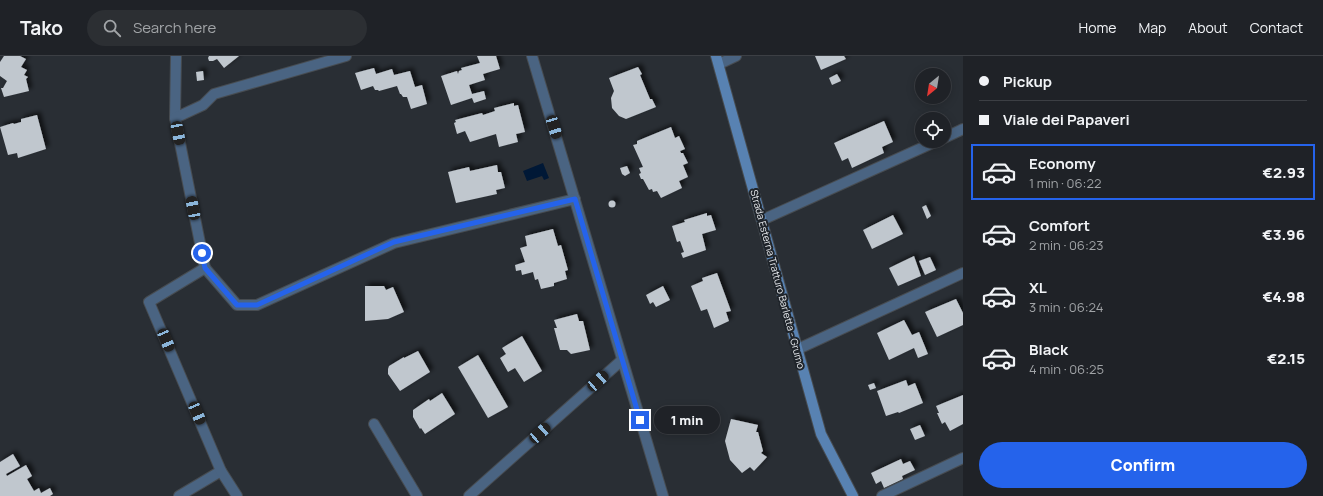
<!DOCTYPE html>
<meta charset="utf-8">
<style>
body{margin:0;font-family:Manrope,sans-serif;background:#2c2f33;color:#f1f3f6;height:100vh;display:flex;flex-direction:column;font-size:15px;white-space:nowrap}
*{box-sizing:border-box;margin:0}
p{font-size:13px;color:#a1a4a7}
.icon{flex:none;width:22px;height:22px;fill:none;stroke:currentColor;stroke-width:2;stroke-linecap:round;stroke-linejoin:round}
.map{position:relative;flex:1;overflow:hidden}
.details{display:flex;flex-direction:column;background:#1f2227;width:360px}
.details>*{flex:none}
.banner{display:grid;align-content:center;height:88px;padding:0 16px;background:#1f2227}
.needle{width:26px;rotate:210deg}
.tools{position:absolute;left:915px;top:12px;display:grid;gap:8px}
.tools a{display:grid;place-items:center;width:36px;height:36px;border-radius:50%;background:#1f2227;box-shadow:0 2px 10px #0003,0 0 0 1px #3c3f44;font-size:20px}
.end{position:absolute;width:18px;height:18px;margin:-9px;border:5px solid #2563eb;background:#fff;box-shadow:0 0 0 2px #fff}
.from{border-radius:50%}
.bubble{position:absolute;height:28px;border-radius:14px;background:#1f2227;box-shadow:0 2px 10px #0003,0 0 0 1px #3c3f44;font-size:13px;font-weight:800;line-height:28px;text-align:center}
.car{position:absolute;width:12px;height:24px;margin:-12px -6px;border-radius:5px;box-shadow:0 0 3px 1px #0007;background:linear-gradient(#222 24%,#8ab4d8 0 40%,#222 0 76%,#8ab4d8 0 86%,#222 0)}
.banner b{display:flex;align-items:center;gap:14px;height:38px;font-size:15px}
.banner b+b{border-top:1px solid #3c3f44}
.banner i{width:10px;height:10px;background:#f1f3f6}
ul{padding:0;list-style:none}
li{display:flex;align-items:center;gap:12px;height:56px;margin:0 8px 6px;padding:0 8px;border:2px solid transparent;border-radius:0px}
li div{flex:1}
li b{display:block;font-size:15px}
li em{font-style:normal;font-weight:800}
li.selected{border-color:#2563eb}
li>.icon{width:36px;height:36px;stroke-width:1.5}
.action{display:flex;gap:8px;margin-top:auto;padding:8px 16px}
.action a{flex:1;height:46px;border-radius:24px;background:#2563eb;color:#fff;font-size:16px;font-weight:800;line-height:46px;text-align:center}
header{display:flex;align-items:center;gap:24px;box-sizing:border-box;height:56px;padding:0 20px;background:#1f2227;border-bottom:1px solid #3c3f44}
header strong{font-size:19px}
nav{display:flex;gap:22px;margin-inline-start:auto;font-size:14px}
.search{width:280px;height:36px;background:#2c2f33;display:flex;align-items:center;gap:10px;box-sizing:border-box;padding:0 14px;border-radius:22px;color:#a1a4a7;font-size:15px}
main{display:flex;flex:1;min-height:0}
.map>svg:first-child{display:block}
.water{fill:#001836}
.building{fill:#c0c7ce;filter:url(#shadow)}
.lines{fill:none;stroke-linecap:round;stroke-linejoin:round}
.street-casing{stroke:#474c51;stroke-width:12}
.secondary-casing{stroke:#474c51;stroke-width:12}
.street{stroke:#4a6482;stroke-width:10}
.secondary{stroke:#5882b2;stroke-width:10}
.route{stroke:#2563eb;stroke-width:5}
.labels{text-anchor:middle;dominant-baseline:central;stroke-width:4;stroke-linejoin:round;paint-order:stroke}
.street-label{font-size:10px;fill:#e5e8ec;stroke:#1f242a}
</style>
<header>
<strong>Tako</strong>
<div class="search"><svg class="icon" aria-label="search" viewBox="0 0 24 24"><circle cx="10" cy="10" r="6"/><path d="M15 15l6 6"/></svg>Search here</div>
<nav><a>Home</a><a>Map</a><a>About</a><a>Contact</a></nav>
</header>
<main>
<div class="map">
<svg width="963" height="440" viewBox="0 0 963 440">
<defs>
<filter id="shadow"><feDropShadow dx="3.5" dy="-3.5" stdDeviation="2" flood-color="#0009"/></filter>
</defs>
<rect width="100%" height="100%" fill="#292e34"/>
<path class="water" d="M543,107L549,122L544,124L542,120L527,125L523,115Z"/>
<g class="building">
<path d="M4,0H20L26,3L21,11L27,14L24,19L28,21L26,23L29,35L4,41L1,32H3L7,25L0,20V6Z"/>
<path d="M209,0H239L224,12L217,3L213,5H209L208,2Z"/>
<path d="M477,0H496L500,13L483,18L485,24L469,29L472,38L484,35L486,43L474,47L472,42L451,49L441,20L457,15L458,18L459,15L462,14L461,12L480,7Z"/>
<path d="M815,0H844L846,3L821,14Z"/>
<path d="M638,11L642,18L640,19L650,43H652L656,51L626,63L619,60L612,52L611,42L614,35L609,22Z"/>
<path d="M374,12L376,18L392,13L394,19L410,15L415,31L422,29L427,48L411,53L407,41H403L401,38H400L397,30L379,35L378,34H375L373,30L361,34L355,17Z"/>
<path d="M203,15L204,24L197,25L196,16Z"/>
<path d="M837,18L841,25L832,29L829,22Z"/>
<path d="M514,47V50L518,49L525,76L516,78L518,86L499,91L496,78L470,86L465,75L457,78L454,67L456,66L455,64L482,57L483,59L495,55L494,52Z"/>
<path d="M37,59L46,93L18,102L17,97L8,99L0,71L13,67L14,68L21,66V63Z"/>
<path d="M884,65L893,86L882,91L884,97L852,112L848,102L842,105L834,87Z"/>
<path d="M671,71L675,82L679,80L685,93L680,95L681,97H683L688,107L683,109L688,121L679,125L682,132L661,142L657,135L653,136L652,133L649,134L643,123H641L639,118L641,117L639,112L643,111L633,89L637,88V85Z"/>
<path d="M497,109L498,116H501L505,132L496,134L497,138L456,147L448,116L469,111L470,115Z"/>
<path d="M627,110L630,117L625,120L622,118L620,112Z"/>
<circle cx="612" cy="148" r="3.5"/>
<path d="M926,149L931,160L927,163L922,151Z"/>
<path d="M707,157V160L711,159L716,174L702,178L706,194L683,202L681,197L684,196L680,185L677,186L672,170L685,166L684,164Z"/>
<path d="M893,159L903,178L872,193L863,174Z"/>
<path d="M553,173L558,190L561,189L568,214L565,215L567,223L554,227V230L541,233L538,223L535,224L533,216L522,219L521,214L516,215L515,209L525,206L520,192L527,190L525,180Z"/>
<path d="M914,200L921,220L898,230L889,212Z"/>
<path d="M930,201L936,214L925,219L919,205Z"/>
<path d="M717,217L731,255L726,256L729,265L714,272L707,253L701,255L691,230L703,225L702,222Z"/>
<path d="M365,230H384L386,234L393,231L404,256L388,263L365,265Z"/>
<path d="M663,230L670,244L656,251L653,246L650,248L646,239Z"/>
<path d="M956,243L963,257V269L937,281L925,256Z"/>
<path d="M577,258L579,265H583L590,294L571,298L567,294H560L554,272H557L554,264Z"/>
<path d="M904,264L912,279L919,276L928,298L918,302L914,292L889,304L877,277Z"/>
<path d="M522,280L542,315L524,326L515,312L508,316L500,302L506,298L502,292Z"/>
<path d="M418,295L430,316L400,335L388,318V313L389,310L404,301V302Z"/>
<path d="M478,299L508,351L488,362L458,311Z"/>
<path d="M906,324L908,330L915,327L923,347L899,357L898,356L886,360L877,335Z"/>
<path d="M874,327L876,332L870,334L868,329Z"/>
<path d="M442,337L455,358L425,378L421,372L420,373L413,361V354L429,343L430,345Z"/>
<path d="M963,339V368L950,375L945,366L942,368L937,357H939L936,350Z"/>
<path d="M731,363L758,369L756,376H758L763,395L761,397L767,401L754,415L750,411L742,417L730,404L725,385Z"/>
<path d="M920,369L925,380L915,384L910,373Z"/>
<path d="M13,398L20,410L6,418L7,420L26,409L32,420L27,423L34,435L39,432L41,437L50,432L53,438L50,440H0V406Z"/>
<path d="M901,403L903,408L910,405L915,414L902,420L903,423L884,432L881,425L876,428L871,417Z"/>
</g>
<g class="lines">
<g class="street-casing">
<g id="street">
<path d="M176,0L175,62L205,212"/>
<path d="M532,0L663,440"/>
<path d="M719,8L736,0"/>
<path d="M175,62L203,49L214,38L346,0"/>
<path d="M944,82L963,73"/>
<path d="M762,164L937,85"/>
<path d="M798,293L963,217"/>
<path d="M374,368L417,440"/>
<path d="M179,440L221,415"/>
<path d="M237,440L221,415L149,246L205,212L237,249H257L394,187L575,143"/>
<path d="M469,440L622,304"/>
<path d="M882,440L963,402"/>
</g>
</g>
<g class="secondary-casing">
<path id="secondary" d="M716,0L821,378L853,440"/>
</g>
<use href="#street" class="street"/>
<use href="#secondary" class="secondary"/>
</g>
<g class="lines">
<path class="route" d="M202,197L205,212L237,249H257L394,186L575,143L640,364"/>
</g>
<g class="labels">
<g class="street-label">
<text transform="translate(778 223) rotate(75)">Strada Esterna Tratturo Barletta - Grumo</text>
</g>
</g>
</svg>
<div class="tools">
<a><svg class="needle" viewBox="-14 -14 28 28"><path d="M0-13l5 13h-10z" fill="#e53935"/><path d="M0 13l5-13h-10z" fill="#a1a4a7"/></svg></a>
<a><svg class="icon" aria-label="locate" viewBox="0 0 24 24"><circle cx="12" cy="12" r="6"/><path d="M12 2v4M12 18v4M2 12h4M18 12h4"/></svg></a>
</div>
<i class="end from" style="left:202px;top:197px"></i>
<i class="end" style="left:640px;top:364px"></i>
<div class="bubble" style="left:654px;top:350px;width:66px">1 min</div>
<i class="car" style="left:554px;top:71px;rotate:163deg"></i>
<i class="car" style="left:178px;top:77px;rotate:169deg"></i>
<i class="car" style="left:193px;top:152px;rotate:349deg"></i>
<i class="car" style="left:166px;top:284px;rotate:157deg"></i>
<i class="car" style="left:598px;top:325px;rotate:48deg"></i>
<i class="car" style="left:197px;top:357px;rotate:157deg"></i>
<i class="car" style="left:540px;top:377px;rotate:48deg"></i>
</div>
<section class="details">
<div class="banner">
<b><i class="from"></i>Pickup</b>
<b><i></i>Viale dei Papaveri</b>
</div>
<ul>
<li class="selected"><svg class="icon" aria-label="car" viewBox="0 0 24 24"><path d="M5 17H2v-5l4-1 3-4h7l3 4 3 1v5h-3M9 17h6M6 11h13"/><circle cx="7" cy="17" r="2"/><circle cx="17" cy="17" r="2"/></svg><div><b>Economy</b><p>1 min · 06:22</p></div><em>€2.93</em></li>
<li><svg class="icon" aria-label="car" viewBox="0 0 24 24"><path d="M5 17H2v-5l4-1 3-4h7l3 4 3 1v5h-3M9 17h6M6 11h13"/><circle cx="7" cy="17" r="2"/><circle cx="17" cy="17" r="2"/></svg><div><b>Comfort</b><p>2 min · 06:23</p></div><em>€3.96</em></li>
<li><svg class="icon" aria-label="car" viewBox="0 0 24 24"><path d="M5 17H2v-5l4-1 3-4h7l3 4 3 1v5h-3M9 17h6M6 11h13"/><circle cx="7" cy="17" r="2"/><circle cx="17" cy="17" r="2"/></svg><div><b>XL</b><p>3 min · 06:24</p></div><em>€4.98</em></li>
<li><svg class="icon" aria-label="car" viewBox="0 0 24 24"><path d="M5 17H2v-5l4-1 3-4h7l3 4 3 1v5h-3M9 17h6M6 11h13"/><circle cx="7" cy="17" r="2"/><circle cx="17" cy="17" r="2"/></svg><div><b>Black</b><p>4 min · 06:25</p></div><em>€2.15</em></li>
</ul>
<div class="action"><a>Confirm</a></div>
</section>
</main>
